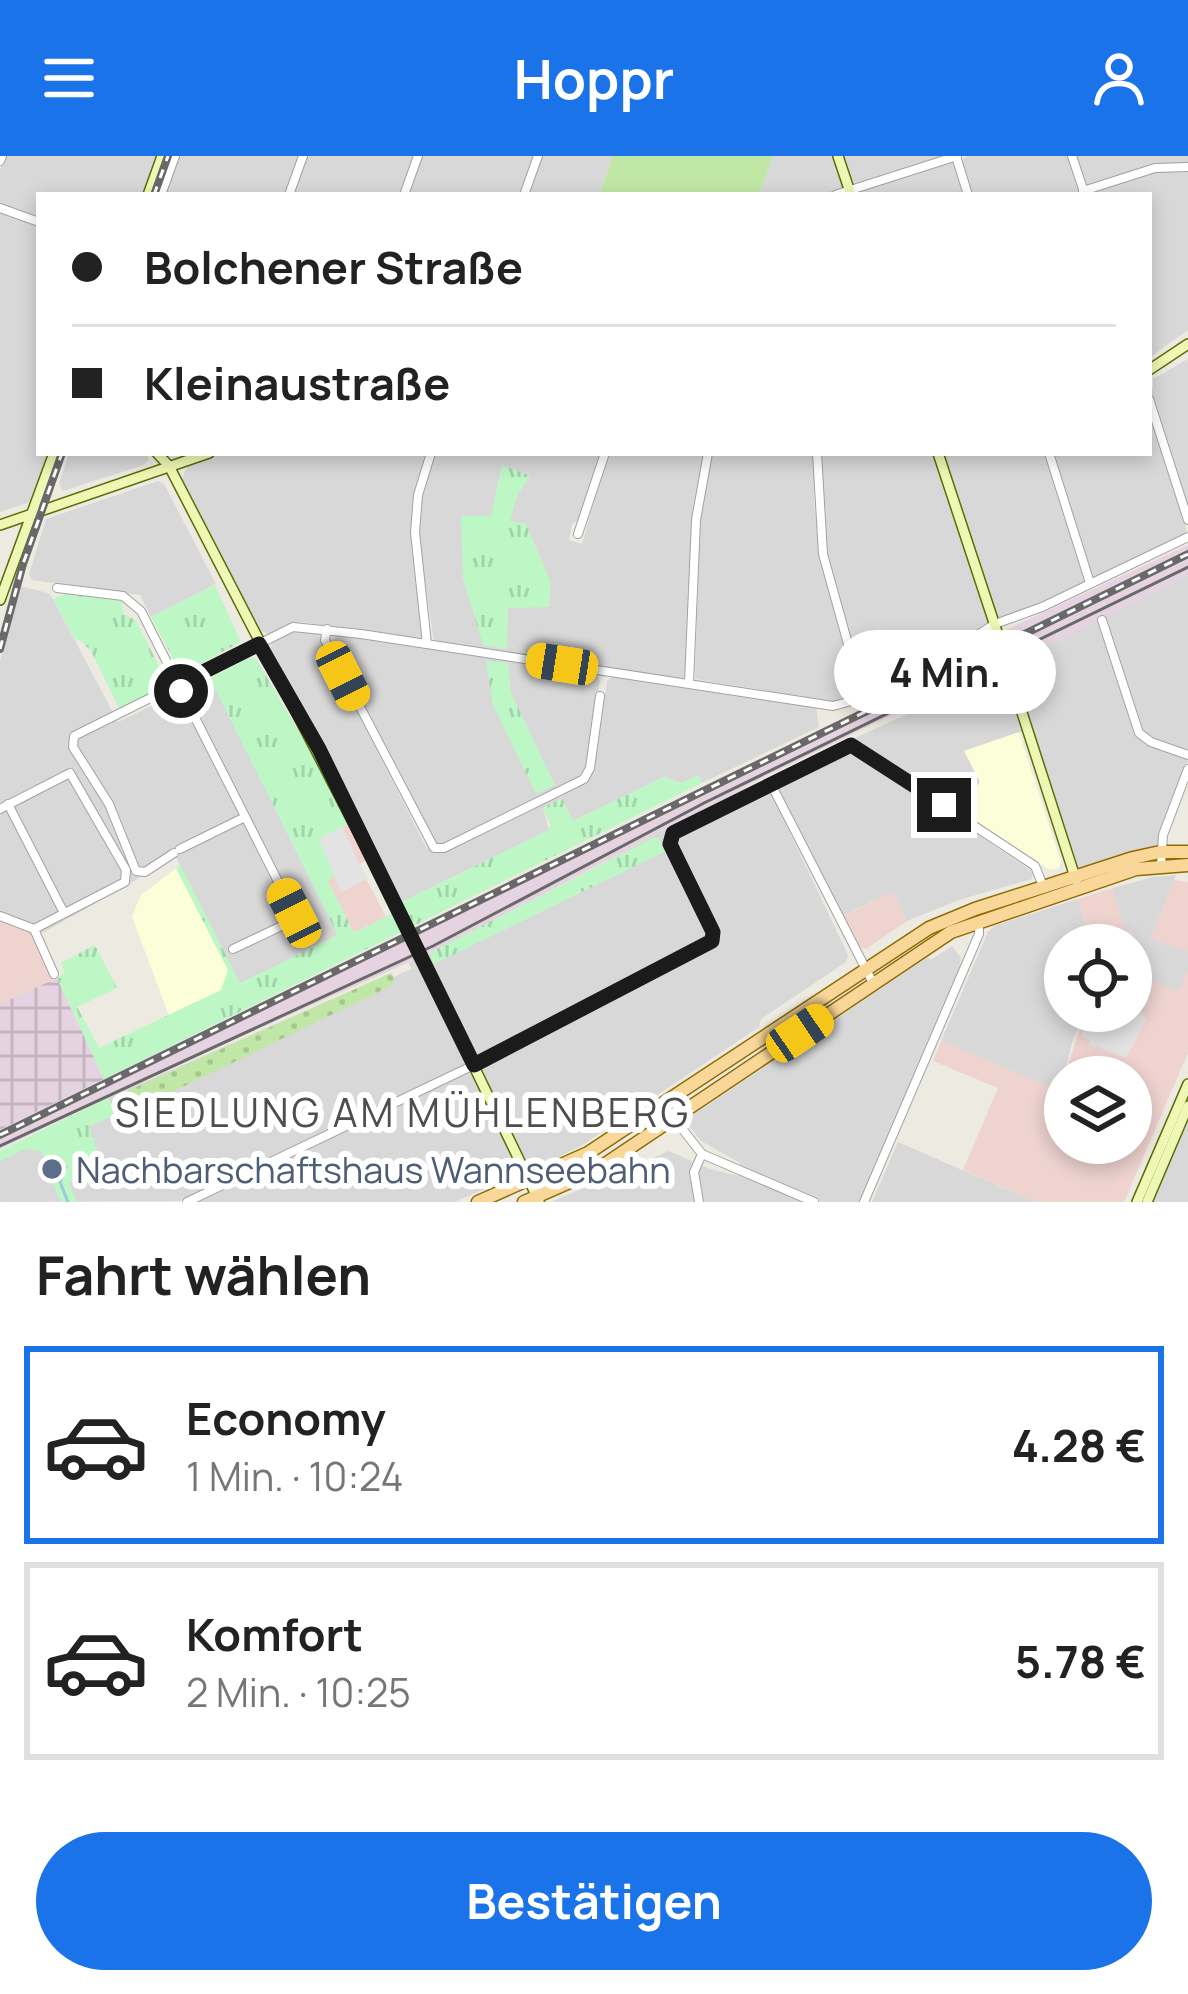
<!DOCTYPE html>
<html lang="de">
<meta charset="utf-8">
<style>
body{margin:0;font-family:Manrope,sans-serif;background:#f2f2f2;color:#222;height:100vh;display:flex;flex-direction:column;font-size:45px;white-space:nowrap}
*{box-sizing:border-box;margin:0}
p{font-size:39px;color:#767676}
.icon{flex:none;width:66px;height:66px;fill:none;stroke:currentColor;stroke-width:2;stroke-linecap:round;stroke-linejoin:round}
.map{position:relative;height:1046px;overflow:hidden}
.side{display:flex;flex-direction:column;background:#fff;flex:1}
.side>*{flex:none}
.hud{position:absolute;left:36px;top:36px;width:1116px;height:264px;border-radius:0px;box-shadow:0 6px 18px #0003;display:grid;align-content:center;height:264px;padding:0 36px;background:#fff}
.fabs{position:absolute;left:1044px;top:768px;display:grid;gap:24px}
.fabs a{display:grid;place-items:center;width:108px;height:108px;border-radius:50%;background:#fff;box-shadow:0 6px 18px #0003;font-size:60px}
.end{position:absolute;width:54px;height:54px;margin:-27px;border:15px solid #1b1b1b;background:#fff;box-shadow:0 0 0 6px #fff}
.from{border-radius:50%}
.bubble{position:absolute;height:84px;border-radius:42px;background:#fff;box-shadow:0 6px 18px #0003;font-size:39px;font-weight:700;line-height:84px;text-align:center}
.car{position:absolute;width:36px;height:72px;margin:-36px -18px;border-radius:15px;box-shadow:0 0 9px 3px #0007;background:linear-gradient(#f5c518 24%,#345 0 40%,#f5c518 0 76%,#345 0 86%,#f5c518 0)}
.hud b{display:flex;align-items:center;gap:42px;height:114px;font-size:45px}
.hud b+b{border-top:3px solid #e0e0e0}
.hud i{width:30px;height:30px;background:#222}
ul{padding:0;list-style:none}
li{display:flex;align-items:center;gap:36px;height:198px;margin:0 24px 18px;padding:0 12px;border:6px solid #e0e0e0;border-radius:0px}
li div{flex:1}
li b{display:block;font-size:45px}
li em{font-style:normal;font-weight:700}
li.current{border-color:#1a73e8}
li>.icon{width:108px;height:108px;stroke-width:1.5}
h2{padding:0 36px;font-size:54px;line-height:144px}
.cta{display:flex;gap:24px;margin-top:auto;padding:24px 36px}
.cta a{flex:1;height:138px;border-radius:72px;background:#1a73e8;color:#fff;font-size:48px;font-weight:700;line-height:138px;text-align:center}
header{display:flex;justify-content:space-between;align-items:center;height:156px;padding:0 36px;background:#1a73e8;color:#fff;font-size:54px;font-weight:700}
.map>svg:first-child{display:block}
.residential{fill:#d9d8d8}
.commercial{fill:#eed3cf;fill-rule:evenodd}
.industrial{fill:url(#industrial-grid)}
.education{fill:#fbfed8}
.railway{fill:#e6d3e1}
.grass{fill:url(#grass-dots)}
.park{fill:url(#park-tufts)}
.garden{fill:#c1e7a7}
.parking{fill:#e3e3e3}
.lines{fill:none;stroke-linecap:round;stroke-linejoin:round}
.stream{stroke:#a1c9da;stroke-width:3}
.street-casing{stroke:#a2a2a2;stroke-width:10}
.secondary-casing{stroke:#5a6d07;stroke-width:12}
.primary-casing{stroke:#8f6c03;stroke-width:15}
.street{stroke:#fff;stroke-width:8}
.secondary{stroke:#eff7b4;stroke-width:9}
.primary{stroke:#f9d799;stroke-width:12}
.tram{stroke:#696969;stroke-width:3}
.rail-casing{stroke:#696969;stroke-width:8}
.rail{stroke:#fff;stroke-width:3;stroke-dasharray:9;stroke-linecap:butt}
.secondary-bridge-casing{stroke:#5a6d07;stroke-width:12;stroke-linecap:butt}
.secondary-bridge{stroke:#eff7b4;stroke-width:9}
.route{stroke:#1b1b1b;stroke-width:15}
.service-dot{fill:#5c6f8a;stroke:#fff;stroke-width:4.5}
.labels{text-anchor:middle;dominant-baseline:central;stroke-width:12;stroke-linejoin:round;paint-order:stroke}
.service-label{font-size:36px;fill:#4e5e75;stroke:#fff;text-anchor:start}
.neighbourhood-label{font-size:39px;letter-spacing:3px;fill:#4e4e4e;stroke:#fff}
</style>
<header><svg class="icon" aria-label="menu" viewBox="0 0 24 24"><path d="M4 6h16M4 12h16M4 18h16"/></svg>Hoppr<svg class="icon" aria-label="person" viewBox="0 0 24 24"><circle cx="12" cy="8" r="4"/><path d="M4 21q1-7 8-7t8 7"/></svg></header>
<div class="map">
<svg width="1188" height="1046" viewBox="0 0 1188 1046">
<defs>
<pattern id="industrial-grid" width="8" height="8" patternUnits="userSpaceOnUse" patternTransform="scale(3)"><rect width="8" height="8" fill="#e6d3e1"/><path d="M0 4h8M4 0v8" fill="none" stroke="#c5b5c0"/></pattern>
<pattern id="grass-dots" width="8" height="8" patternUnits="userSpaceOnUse" patternTransform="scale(3)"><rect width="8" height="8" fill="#c1e7a7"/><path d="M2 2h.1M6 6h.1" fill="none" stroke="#a5c68f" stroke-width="1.8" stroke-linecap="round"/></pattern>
<pattern id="park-tufts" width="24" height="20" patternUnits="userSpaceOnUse" patternTransform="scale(3)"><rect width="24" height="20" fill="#bdf7c6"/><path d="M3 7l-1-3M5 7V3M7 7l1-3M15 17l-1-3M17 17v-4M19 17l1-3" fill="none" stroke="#a2d3aa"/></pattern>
</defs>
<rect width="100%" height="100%" fill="#edeae1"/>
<g class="residential">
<path d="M5,0H159L145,39H39V63L0,49V13Z"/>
<path d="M165,0H300L286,39H151Z"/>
<path d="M306,0H415L401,39H292Z"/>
<path d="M421,0H535L521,39H407Z"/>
<path d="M541,0H613L599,39H527Z"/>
<path d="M773,0H834L844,32L826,39H759Z"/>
<path d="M842,0H949L855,30Z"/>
<path d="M968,0H1069L1081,39H971L961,5Z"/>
<path d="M1076,0H1188V9H1162L1087,31Z"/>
<path d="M952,5L965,39H855L858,35Z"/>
<path d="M1188,14V174L1149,202V39L1088,37L1147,17Z"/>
<path d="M0,55L39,69V297H51L30,346L0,356Z"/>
<path d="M1188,203V356L1150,233L1153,232V223Z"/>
<path d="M1149,253L1187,376L1093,422L1053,297H1149Z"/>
<path d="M69,297H146L149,303L144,309L63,335L59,327Z"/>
<path d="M222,297H428L415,334L411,378L424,480L417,483L303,466L269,478L260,475L182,322L188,310Z"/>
<path d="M434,297H602L579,364L572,368L569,384L582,388L608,297H704L694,352L687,520L680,523L434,485L417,375L421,337Z"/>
<path d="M710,297H814V349L822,407L858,536L856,542L835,546L695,523L700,354Z"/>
<path d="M820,297H934L990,466L950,493L867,536L831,420L824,380Z"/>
<path d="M941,297H1047L1085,427L1035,451L997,462Z"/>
<path d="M158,325L164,328L216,428L151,461L140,439L32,424L29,418L46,363Z"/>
<path d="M1188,419V595L1154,584L1141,574L1100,467L1135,577L1148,588L1188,604L1158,688L1077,712L1010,505L1014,504L1019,508L1050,488Z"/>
<path d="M20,430L48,437L53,443L118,566L210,522L338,779L240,828L176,701L43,777L0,760V505Z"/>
<path d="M297,474L318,477L426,691L438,697L587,625L593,616L607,525L613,520L816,550L819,571L702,627L698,619L682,627L664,621L573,665L561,643L543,652L549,674L400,747L337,619L270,494L272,486Z"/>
<path d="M338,478L596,517L600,525L585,614L575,624L441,689L434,688L331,487Z"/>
<path d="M1005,507L1024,575L965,595L980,626L953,662L1033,716L1032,723L959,744L907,765L892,736L841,761L776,632L845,588L669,677L667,691L708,772L706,785L479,902L474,900L425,799L544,740L712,647L1000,516L999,510Z"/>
<path d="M766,634L770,635L848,799L846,806L761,863L759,871L581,990L537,1011L526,1008L481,911L716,787V774L675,692V682Z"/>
<path d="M1176,719L1151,782L1188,795V815L1180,836L1147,858L1131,852V789H1126L1132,776L1124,773L1113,732L1153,721Z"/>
<path d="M1078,743L1092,789H1065V855H1085L1072,887L1060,935L941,885L988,776L994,770Z"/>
<path d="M952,790L961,802L959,816L860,1046H822L739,1010L740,1007L701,985L690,971V961L928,801L931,804Z"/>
<path d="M418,802L467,905L465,909L179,1045L0,1046V995L108,942L391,817L394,821L411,813L409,807Z"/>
<path d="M470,916L512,997L509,999L517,1015L515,1020L454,1046H196Z"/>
<path d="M1188,962V1046H1152L1179,984Z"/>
<path d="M898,986L1036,1046H872Z"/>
<path d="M669,995L710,1013L739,1020V1016L807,1046H551Z"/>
</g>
<g class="commercial">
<path d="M348,668L366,704L359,709L386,761L354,777L327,724L319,683Z"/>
<path d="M1174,724L1188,726V795L1151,782Z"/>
<path d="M1113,732L1124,772L1132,776L1126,789H1092L1078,743Z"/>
<path d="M892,736L907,765L866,793L860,791L844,760Z"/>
<path d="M0,760L34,773L57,822L0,848Z"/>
<path d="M1188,815V897L1124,1046H1036L963,1014L998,932L933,905L941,885L1060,935L1085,855H1131V852L1147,857L1149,853L1135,848L1144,824L1179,835ZM1065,921H1131V987H1065Z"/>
</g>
<path class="industrial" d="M57,822L104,923L0,974V848Z"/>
<g class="education">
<path d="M1019,576L1061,706L1059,712L1050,714L959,653L980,626L964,595Z"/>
<path d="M176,712L228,814L222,834L169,860L132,761L140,740Z"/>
</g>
<g class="railway">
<path d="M1188,389V419L1035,496L1013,501L1006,474Z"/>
<path d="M993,490L999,507L758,624L448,789L149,921L0,993V974Z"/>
</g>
<path class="grass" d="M391,817L395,825L387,832L137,953L132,955L123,937Z"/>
<g class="park">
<path d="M502,309L530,320L517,340L510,365L526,368L551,427L549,451L508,452L507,493L483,489L463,422L461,360H491Z"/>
<path d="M215,429L241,486L185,516H180L151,461Z"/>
<path d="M65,438L122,445L123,457L136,465L168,528L119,552L91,495L80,484L76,485L53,443Z"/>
<path d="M249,502L256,503L320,611L348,668L319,683L337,719L328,725L354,777L391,758L400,747L549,674L551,669L543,652L562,642L573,665L664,621L682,627L698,619L702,627L104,923L57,822L65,817L61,807L95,789L117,832L77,851L99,892L221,834L228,814L176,712L180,708L240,827L338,779L210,522Z"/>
<path d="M486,505L508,507L511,537L555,629L536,638L493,549Z"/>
<path d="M657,680L666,695L434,808L429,797Z"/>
<path d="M108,942L116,959L89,970L98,996L69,1028L77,1046H61L52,1025L63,1014L58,1002L48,1006L40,995L25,993L0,1005V995Z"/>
</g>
<path class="garden" d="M613,0H773L759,39H599Z"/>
<g class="parking">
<path d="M342,671L367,723L341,736L319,683Z"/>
<path d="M1131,854L1143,859L1146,864L1126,902L1089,888L1090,884L1081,880L1091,855Z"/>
</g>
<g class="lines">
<path class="stream" d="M66,1011L60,1026L68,1046"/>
<g class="street-casing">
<g id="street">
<path d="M956,0L968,39"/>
<path d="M1072,0L1085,39"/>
<path d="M0,5L2,0"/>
<path d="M1083,35L1155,12L1188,11"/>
<path d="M161,39L175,0"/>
<path d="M289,39L303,0"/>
<path d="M404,39L418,0"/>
<path d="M524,39L538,0"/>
<path d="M835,39L957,0"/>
<path d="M0,52L39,66"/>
<path d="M1149,243L1188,364"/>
<path d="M817,297L823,398L863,542"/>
<path d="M1049,297L1090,427"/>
<path d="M578,378L605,297"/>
<path d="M57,432L123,440L141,455L294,757L290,766L233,793"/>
<path d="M1102,464L1139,577L1151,586L1188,599"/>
<path d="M327,473L325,484L434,692H444L584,623L590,612L600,540"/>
<path d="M427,488L415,376L418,339L431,297"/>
<path d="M689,527L696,364L708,297"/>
<path d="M771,628L873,827"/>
<path d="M8,648L63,755"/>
<path d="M0,653L70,617L126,714L125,726L34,773"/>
<path d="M180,693L245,661"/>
<path d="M174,697L145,716L136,715L109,648L73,591L74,580L293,471L361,478L833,550L863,542L933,507L995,468L1042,451L1188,381"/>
<path d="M1161,708L1163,679L1188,613"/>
<path d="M0,760L34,773L54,818"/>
<path d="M662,947L702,998L814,1046"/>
<path d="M187,1046L474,909L711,787L713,776L671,688L673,678L851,589L1035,710L1043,730"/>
<path d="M699,1046L694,1016L702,998"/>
<path d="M864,1046L979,778V765"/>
</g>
</g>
<g class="secondary-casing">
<g id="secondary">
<path d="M838,0L851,39"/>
<path d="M148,39L162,0"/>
<path d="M1149,214L1188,188"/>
<path d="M157,297L169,310L400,757"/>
<path d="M938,297L999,482"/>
<path d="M0,369L209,297"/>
<path d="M0,444L54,297"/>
<path d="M1006,507L1076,724"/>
<path d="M424,807L539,1045"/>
<path d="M1137,1046L1188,928"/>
<path d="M1147,1046L1188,950"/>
</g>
</g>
<g class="primary-casing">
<g id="primary">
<path d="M478,1046L588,997L929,772L975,753L1133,702L1160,696H1188"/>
<path d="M524,1046L595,1015L951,776L1136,713L1188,709"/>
</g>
</g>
<use href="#street" class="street"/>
<use href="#secondary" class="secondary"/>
<use href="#primary" class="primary"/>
<path class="tram" d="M0,990L433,790L706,646L1188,411"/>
<g class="rail-casing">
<g id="rail">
<path d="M154,39L168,0"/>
<path d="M0,493L23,408L62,297"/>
<path d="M0,979L1188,398"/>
</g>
</g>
<use href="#rail" class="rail"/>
<g class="secondary-bridge-casing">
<g id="secondary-bridge">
<path d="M999,482L1006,507"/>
<path d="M400,757L424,807"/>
</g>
</g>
<use href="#secondary-bridge" class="secondary-bridge"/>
</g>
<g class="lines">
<path class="route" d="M181,535L177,529L259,488L319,593L474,909L712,785L713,776L670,688L673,677L679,674L851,589L944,649"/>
</g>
<circle class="service-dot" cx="52" cy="1013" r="12"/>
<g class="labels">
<g class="service-label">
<text x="76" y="1013">Nachbarschaftshaus Wannseebahn</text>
</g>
<g class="neighbourhood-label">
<text x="403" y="956">SIEDLUNG AM MÜHLENBERG</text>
</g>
</g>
</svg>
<div class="fabs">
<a><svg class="icon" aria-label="locate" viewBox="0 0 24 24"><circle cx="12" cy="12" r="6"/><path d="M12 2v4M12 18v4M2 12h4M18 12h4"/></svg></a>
<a><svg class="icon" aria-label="layers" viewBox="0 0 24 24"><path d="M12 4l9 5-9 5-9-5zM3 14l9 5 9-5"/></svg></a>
</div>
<i class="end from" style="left:181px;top:535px"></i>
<i class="end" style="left:944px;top:649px"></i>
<div class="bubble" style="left:834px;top:474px;width:222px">4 Min.</div>
<i class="car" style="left:562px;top:508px;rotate:279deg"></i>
<i class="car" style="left:343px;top:520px;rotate:153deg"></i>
<i class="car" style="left:294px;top:757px;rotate:333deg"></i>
<i class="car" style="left:800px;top:877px;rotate:56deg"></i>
<div class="hud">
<b><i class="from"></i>Bolchener Straße</b>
<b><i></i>Kleinaustraße</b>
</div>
</div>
<section class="side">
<h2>Fahrt wählen</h2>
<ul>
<li class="current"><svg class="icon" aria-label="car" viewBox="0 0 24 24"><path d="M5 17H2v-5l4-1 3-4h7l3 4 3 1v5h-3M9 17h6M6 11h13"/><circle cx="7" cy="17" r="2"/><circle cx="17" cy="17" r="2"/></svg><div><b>Economy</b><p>1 Min. · 10:24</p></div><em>4.28 €</em></li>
<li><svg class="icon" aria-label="car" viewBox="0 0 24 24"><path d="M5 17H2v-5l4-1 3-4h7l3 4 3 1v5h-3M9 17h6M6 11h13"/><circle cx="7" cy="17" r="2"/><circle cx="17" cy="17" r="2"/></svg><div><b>Komfort</b><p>2 Min. · 10:25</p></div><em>5.78 €</em></li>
</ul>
<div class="cta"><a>Bestätigen</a></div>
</section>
